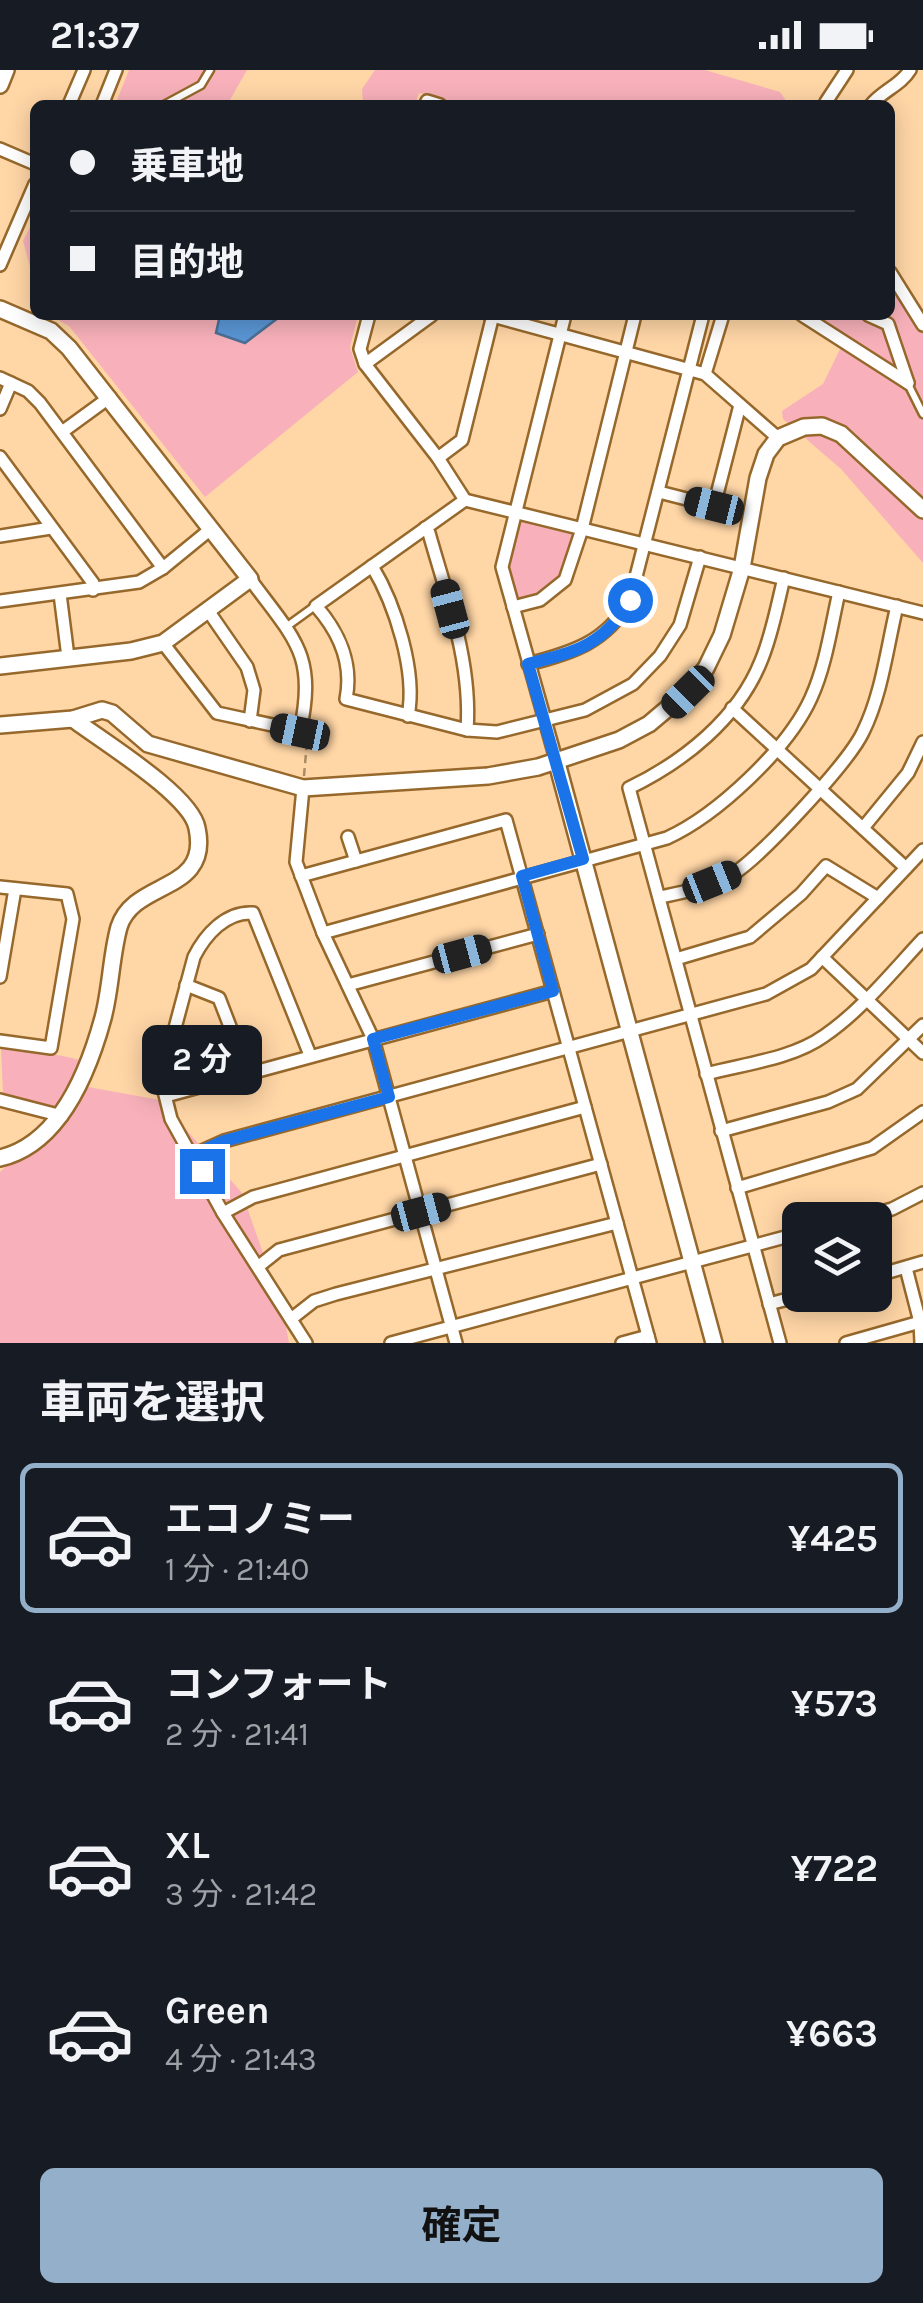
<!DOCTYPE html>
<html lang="ja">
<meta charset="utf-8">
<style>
body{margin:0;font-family:Karla,"Noto Sans JP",sans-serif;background:#20242c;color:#f1f3f6;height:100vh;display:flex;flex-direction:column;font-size:38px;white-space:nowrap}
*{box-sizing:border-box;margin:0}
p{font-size:32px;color:#9ea1a6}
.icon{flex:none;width:55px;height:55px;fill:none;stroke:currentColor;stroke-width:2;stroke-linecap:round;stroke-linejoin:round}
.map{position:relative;height:1273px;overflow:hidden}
.panel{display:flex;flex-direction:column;background:#171b24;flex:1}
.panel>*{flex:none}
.banner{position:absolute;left:30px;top:30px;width:865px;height:220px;border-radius:15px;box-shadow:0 5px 25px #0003;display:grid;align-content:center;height:220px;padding:0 40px;background:#171b24}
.fabs{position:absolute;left:782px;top:1132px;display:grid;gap:20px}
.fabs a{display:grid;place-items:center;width:110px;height:110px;border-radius:15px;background:#171b24;box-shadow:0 5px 25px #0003;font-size:50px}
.end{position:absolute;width:45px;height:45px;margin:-22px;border:12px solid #1a73e8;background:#fff;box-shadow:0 0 0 5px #fff}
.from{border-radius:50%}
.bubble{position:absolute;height:70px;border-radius:15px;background:#171b24;box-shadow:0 5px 25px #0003;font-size:32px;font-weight:700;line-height:70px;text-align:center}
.car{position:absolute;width:30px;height:60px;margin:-30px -15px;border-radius:12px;box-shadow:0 0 8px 2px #0007;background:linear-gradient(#222 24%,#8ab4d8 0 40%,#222 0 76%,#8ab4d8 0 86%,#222 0)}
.banner b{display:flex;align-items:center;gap:35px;height:95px;font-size:38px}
.banner b+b{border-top:2px solid #363941}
.banner i{width:25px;height:25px;background:#f1f3f6}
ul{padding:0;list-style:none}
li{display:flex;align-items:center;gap:30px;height:150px;margin:0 20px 15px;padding:0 20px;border:5px solid transparent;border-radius:15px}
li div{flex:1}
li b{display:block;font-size:38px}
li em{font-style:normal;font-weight:700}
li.on{border-color:#93afc9}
li>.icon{width:90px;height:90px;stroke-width:1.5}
h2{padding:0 40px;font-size:45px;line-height:120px}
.cta{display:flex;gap:20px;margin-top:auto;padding:20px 40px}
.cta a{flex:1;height:115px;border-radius:15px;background:#93afc9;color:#111;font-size:40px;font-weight:700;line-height:115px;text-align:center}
.status{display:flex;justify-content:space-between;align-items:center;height:70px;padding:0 50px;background:#171b24;direction:ltr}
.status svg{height:28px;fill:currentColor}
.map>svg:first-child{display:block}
.green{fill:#f8b1ba}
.water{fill:#5a97d6;stroke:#4b7096;stroke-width:2.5}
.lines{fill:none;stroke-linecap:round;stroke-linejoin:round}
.lane-casing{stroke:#96682b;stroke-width:11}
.street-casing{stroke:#96682b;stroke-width:16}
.secondary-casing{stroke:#96682b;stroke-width:20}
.path{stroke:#ab8b65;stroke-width:2.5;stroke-dasharray:8 5;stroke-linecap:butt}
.lane{stroke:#fff;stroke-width:6}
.street{stroke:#fff;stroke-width:11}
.secondary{stroke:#fff;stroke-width:15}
.route{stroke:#1a73e8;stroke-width:12}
</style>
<div class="status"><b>21:37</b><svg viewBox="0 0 49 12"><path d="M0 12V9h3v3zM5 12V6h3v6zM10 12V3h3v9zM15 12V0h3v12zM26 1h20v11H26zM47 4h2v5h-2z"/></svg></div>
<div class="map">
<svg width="923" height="1273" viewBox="0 0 923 1273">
<rect width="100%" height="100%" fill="#ffd6a6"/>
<g class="green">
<path d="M129,0H247L227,35H115Z"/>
<path d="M375,0H705L780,22L789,35H567C536,27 505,37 473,35C455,34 436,27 419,23L415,35H363L362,19Z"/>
<path d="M35,147V215L23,171Z"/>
<path d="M905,212L923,239V493L841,399L783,349L782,341L823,314L846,267L815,245H890V220Z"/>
<path d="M49,245H220L216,263L245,273L282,245H358L350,277L358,302L205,427L69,256Z"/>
<path d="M520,447L575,460L576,464C564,501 559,517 520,531L515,529L509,492Z"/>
<path d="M5,977C31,982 55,983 80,990L59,1036L49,1037L3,1023L1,980Z"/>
<path d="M88,1017L160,1030L242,1123L283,1240L289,1273H0V1102Z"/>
</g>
<path class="water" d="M220,245H282L245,273L216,263Z"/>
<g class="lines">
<g class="lane-casing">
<g id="lane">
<path d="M164,35L201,15L210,0"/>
<path d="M908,314L923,344"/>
<path d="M286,557L315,536"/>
</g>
</g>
<g class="street-casing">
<g id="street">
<path d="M826,32L847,0"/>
<path d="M69,35L84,0"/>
<path d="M102,35L116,0"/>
<path d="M426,35L427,31L440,35"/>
<path d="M871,35C882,21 901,15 910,0"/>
<path d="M0,79L35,94"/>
<path d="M0,195L35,114"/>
<path d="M890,202L923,255"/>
<path d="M369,245L360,279L365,294L438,388L465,430L923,543"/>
<path d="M489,245L705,304L778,368"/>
<path d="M802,245L908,313"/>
<path d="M868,245L888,254L908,313"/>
<path d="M365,294L432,245"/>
<path d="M705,304L723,245"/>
<path d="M0,308L28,321L40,333L163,498"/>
<path d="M0,339L11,313"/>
<path d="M62,362L110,327"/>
<path d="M0,387L93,513V520"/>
<path d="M438,388L462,370L493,245"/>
<path d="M659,422L714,436L740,335"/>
<path d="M465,430L316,536C339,562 353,594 346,629L467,660L497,662L585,640L633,614L660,586L680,555L700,487"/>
<path d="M425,458L429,463C447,527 472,593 467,660"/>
<path d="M0,466L51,458"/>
<path d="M372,496C395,534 417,602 408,646"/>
<path d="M60,524L68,587"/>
<path d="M0,531L139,512L163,498L212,458"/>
<path d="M513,537L540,530L565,510L582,459L635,245"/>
<path d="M209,542L247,597L254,620L250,651"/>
<path d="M163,573L217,643L300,661C317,584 294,569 250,509"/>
<path d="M528,594C572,583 607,572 630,530L703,245"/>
<path d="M732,638L906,798"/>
<path d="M557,693L502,497L565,245"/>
<path d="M303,718L296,792L323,863L373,969L456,1273"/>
<path d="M863,758L908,703L923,672"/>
<path d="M348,767L356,791"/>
<path d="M301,806L506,750L650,1273"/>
<path d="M0,817L67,824L73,849L51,978L0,971"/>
<path d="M660,827C684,822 712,817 733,804C761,787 849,692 863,662C882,624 887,577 897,536"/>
<path d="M323,863L667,768C717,745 788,679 811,628C826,595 831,557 839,522"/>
<path d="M822,887L923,983"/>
<path d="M676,889L750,867L801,824L826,796L878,828"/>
<path d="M0,907L15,819"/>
<path d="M186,915L219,928L248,1003"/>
<path d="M348,915L538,864"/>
<path d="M706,1004C743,994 792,989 824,966C862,940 892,902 923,869"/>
<path d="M166,1026L553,921"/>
<path d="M0,1030L62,1046"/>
<path d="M721,1061L828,1032L857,1019L923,955"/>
<path d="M193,1085L224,1071L766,924L811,899L923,780"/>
<path d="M737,1118L872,1078L923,1042"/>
<path d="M223,1143L253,1127L585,1037"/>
<path d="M850,1150L892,1139L923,1123"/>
<path d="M259,1196L279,1180L601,1094"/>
<path d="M906,1198L920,1252L921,1273"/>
<path d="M875,1206L923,1192"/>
<path d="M769,1234L803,1225"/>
<path d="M291,1249L314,1231L336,1224L617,1153"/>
<path d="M306,1273L223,1143L171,1049L162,1013L164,999L194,887C205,865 226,841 253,843L310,985"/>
<path d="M391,1273L800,1163"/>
<path d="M622,1273L648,1266"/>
<path d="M780,1273L629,718C683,692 738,649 761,591C772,565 777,536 784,508"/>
<path d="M846,1273L920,1252"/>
</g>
</g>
<g class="secondary-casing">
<g id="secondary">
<path d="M0,15L6,0"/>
<path d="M0,239L51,261L69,278L250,509L163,573L131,581L0,596"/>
<path d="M0,655L73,649L102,640L112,643L148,674L303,718L488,706L538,697L619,670L649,654L687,622L706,598L722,565L742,498L758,408L766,384L778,368L804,357L822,356L841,364L923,440"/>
<path d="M557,693L714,1273"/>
<path d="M0,1088C60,1074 88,1003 103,948C111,918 111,886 119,857C134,809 211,824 197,758C191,725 102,671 73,649"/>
</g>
</g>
<path class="path" d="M304,706L307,671"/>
<use href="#lane" class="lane"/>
<use href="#street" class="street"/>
<use href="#secondary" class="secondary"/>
</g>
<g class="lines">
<path class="route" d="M202,1101L193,1085L224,1071L389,1027L373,969L553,921L522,806L583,789L528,594C575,582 605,575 630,530"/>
</g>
</svg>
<div class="fabs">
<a><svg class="icon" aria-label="layers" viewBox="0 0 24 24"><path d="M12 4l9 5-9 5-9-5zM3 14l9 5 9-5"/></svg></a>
</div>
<i class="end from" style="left:630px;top:530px"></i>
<i class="end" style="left:202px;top:1101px"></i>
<div class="bubble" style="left:142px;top:955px;width:120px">2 分</div>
<i class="car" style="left:714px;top:436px;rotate:284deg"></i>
<i class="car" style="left:450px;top:539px;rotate:345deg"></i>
<i class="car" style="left:688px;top:622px;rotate:225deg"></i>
<i class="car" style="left:300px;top:662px;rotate:282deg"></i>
<i class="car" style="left:712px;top:812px;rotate:68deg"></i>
<i class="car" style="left:462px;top:884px;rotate:75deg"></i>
<i class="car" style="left:421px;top:1142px;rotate:75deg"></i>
<div class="banner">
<b><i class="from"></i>乗車地</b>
<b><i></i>目的地</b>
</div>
</div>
<section class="panel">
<h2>車両を選択</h2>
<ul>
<li class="on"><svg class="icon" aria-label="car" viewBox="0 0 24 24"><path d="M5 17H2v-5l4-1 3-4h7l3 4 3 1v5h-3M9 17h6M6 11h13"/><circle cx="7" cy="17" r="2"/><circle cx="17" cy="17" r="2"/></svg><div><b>エコノミー</b><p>1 分 · 21:40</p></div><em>¥425</em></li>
<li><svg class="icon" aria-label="car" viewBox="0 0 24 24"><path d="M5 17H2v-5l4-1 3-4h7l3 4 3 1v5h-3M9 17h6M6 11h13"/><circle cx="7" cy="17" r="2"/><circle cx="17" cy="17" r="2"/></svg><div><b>コンフォート</b><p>2 分 · 21:41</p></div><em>¥573</em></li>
<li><svg class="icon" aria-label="car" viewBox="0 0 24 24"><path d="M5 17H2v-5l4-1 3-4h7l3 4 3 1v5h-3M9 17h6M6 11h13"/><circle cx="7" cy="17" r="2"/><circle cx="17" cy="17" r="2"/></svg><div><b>XL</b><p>3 分 · 21:42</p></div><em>¥722</em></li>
<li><svg class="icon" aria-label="car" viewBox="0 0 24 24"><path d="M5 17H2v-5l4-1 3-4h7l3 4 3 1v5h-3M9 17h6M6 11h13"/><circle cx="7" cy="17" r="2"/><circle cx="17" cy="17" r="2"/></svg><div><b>Green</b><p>4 分 · 21:43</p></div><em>¥663</em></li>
</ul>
<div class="cta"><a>確定</a></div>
</section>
